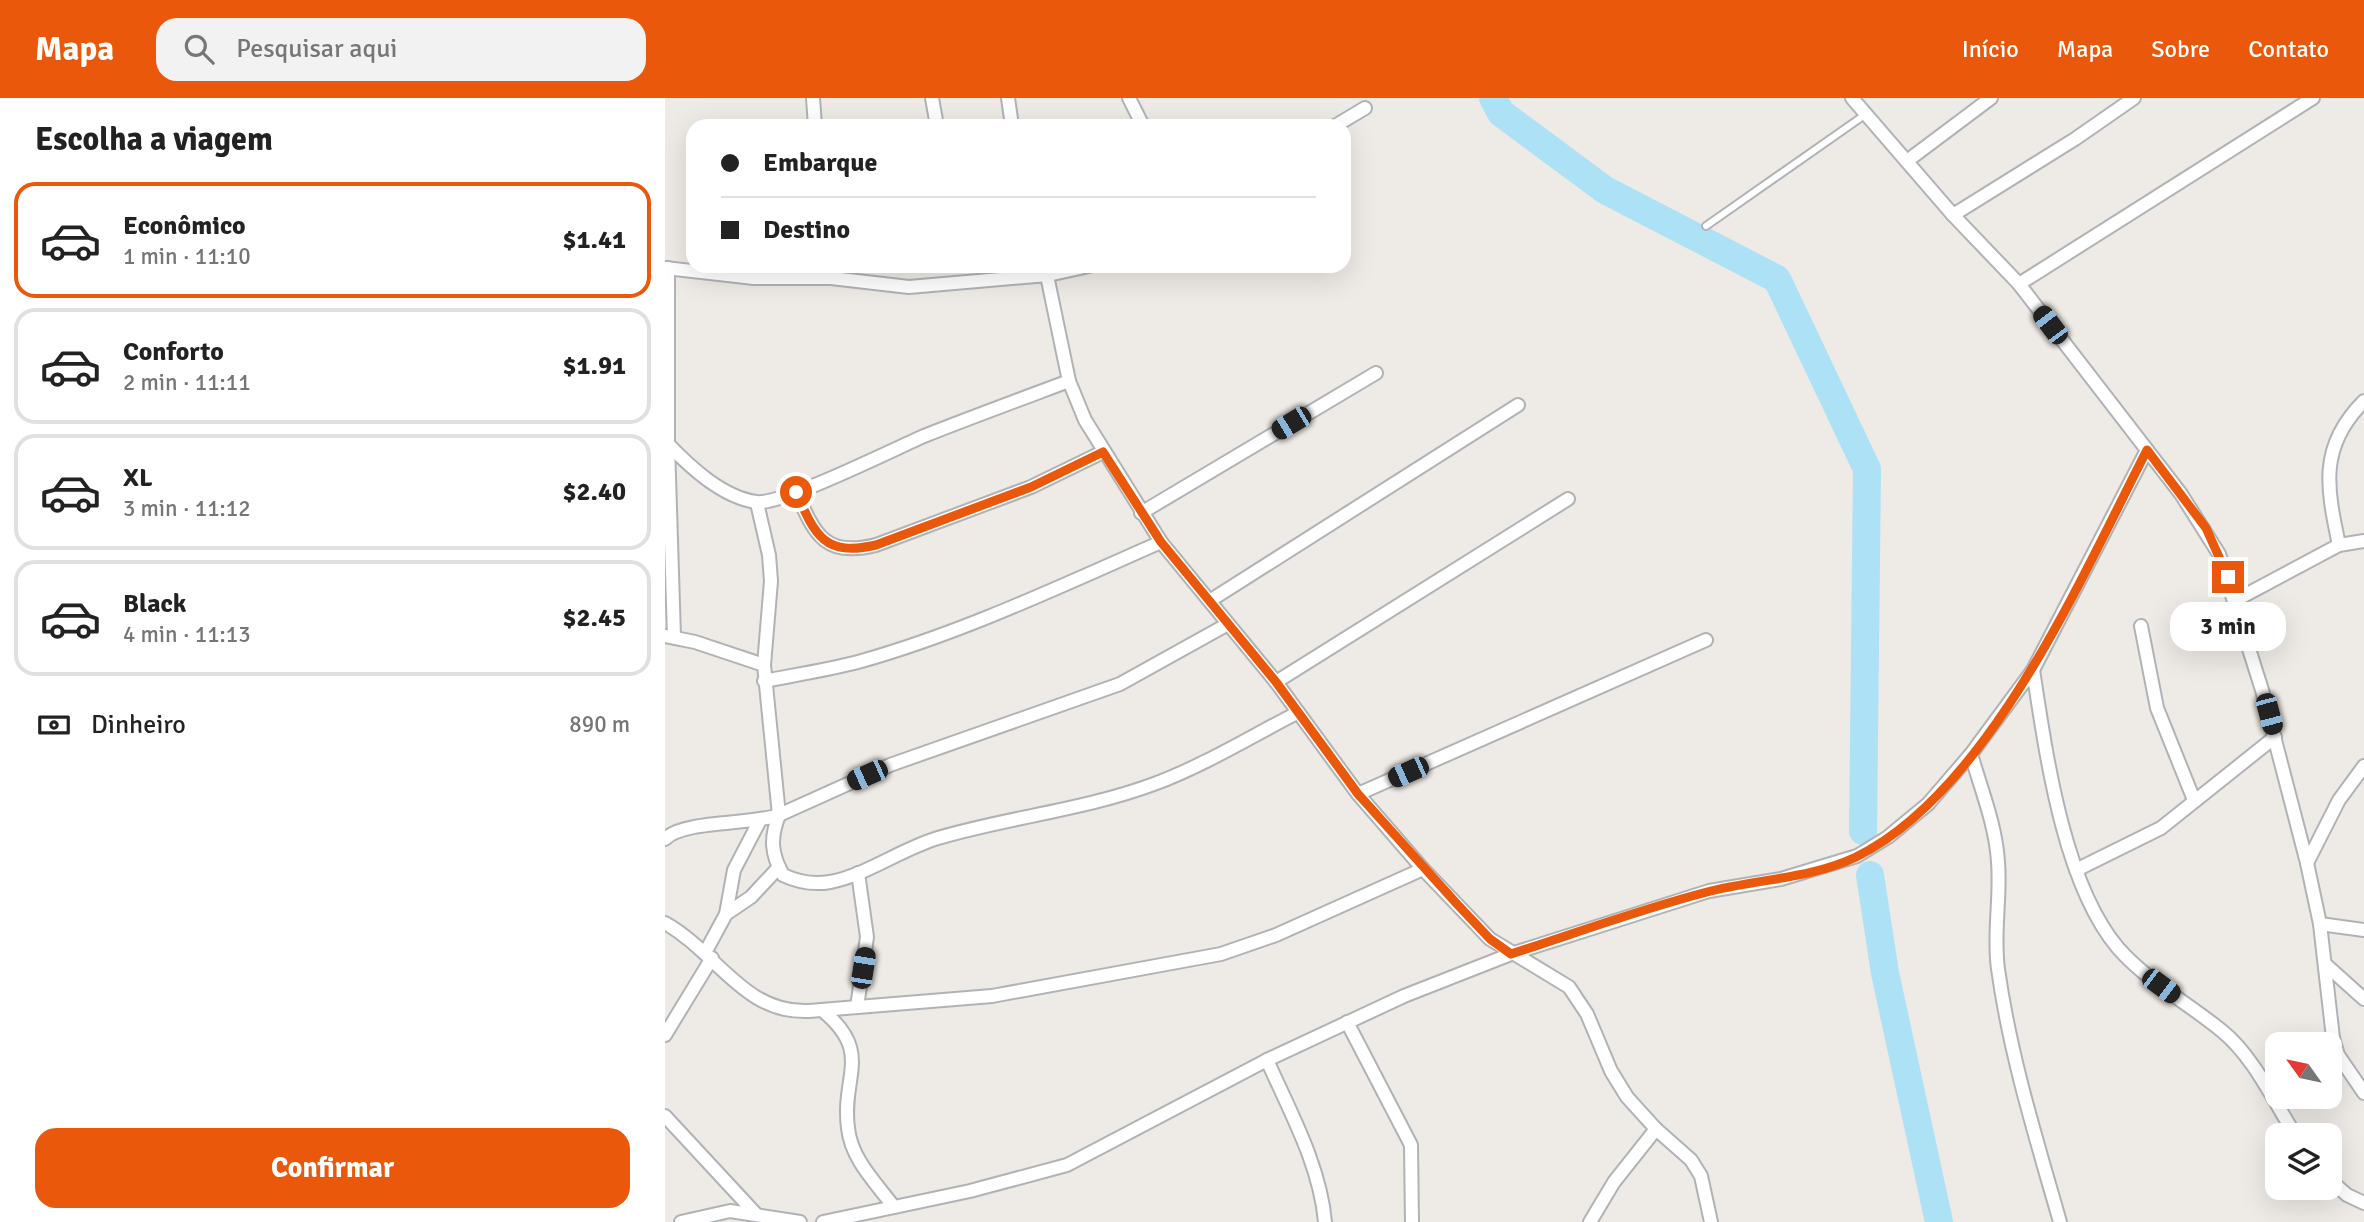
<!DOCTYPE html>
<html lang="pt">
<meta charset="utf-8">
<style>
body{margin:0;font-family:Signika,sans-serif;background:#f2f2f2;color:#222;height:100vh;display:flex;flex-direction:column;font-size:26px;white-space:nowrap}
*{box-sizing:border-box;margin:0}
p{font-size:23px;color:#767676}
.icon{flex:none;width:38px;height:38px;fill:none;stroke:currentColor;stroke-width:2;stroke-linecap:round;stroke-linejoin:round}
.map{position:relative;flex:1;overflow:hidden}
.panel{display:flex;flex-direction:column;background:#fff;width:665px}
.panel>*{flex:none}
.guide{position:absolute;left:21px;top:21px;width:665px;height:154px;border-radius:21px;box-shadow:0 7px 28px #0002;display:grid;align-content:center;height:154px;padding:0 35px;background:#fff}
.needle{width:46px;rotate:303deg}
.controls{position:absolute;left:1600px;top:934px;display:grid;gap:14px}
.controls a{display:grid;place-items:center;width:77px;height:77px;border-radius:14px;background:#fff;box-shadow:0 7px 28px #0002;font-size:35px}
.end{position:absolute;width:32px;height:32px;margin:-16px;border:9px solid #ea580c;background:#fff;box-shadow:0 0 0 4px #fff}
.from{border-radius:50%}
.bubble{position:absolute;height:49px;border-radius:21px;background:#fff;box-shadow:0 7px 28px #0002;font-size:23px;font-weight:700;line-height:49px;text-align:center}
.car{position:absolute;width:21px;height:42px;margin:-21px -10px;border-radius:9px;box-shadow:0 0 5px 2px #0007;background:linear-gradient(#222 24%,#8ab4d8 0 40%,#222 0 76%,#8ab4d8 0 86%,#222 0)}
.guide b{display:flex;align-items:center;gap:24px;height:66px;font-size:26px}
.guide b+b{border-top:2px solid #e0e0e0}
.guide i{width:18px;height:18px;background:#222}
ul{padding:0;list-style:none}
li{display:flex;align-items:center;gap:21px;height:116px;margin:0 14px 10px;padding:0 21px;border:4px solid #e0e0e0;border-radius:21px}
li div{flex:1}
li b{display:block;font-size:26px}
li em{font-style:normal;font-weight:700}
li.active{border-color:#ea580c}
li>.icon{width:63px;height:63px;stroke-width:1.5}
h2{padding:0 35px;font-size:32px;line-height:84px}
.pay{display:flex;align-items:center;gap:18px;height:77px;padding:0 35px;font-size:26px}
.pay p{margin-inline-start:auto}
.cta{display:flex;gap:14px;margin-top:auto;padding:14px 35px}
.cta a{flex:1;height:80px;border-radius:21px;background:#ea580c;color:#fff;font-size:28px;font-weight:700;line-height:80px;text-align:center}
header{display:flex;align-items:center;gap:42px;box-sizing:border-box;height:98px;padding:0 35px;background:#ea580c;color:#fff}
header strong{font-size:33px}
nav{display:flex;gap:38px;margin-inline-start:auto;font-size:24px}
.search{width:490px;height:63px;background:#f2f2f2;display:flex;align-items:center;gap:18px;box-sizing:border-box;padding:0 24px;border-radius:21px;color:#767676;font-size:26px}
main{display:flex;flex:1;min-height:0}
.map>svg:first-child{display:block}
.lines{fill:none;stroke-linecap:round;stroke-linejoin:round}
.river{stroke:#ade1f6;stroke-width:28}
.lane-casing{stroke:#b0b3b6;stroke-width:10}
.street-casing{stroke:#b0b3b6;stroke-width:16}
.lane{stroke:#fff;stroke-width:6}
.street{stroke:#fff;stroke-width:12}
.route{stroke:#ea580c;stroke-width:9}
</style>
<header>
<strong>Mapa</strong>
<div class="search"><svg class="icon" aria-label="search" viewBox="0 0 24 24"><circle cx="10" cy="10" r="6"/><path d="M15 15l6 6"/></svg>Pesquisar aqui</div>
<nav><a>Início</a><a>Mapa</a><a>Sobre</a><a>Contato</a></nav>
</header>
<main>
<section class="panel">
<h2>Escolha a viagem</h2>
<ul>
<li class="active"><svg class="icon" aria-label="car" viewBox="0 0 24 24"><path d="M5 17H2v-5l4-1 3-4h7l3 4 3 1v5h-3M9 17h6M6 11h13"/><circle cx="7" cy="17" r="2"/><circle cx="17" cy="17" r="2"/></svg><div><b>Econômico</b><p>1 min · 11:10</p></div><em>$1.41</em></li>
<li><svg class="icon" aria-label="car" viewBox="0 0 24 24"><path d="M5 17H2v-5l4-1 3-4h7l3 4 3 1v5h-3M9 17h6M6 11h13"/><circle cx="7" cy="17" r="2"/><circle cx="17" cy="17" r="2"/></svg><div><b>Conforto</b><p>2 min · 11:11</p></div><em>$1.91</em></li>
<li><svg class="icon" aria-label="car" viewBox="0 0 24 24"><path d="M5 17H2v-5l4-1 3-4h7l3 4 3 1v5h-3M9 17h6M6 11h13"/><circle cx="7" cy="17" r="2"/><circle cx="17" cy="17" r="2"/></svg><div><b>XL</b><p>3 min · 11:12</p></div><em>$2.40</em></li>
<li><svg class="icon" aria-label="car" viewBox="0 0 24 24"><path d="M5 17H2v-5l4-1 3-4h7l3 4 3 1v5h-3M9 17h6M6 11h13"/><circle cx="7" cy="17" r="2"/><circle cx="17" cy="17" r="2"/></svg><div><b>Black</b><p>4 min · 11:13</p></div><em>$2.45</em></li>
</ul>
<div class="pay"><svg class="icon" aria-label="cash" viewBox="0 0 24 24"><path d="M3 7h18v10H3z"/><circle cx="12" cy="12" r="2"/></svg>Dinheiro<p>890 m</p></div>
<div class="cta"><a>Confirmar</a></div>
</section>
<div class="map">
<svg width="1699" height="1124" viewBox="0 0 1699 1124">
<rect width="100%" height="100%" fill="#eeeae5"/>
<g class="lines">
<g class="river">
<path d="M828,0L836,15L940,92L1112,181L1202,371L1198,733"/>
<path d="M1205,777L1220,875L1274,1124"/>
</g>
<g class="lane-casing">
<path id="lane" d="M1041,128L1201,16"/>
</g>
<g class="street-casing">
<g id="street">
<path d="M148,0L150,28"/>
<path d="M267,0L272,28"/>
<path d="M343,0L347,28"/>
<path d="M464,0L478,28"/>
<path d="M1187,0L1288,117L1354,186L1516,396L1554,456L1597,592L1642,765L1655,826L1668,940L1673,957L1699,995"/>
<path d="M670,28L700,10"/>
<path d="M1242,63L1326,0"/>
<path d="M1288,117L1410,41L1469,0"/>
<path d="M380,168L404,283L420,322L496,444L611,584L693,696L758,771L825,841L904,889L922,916L946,973L962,999L991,1031L1026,1062L1036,1078L1046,1124"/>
<path d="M0,170L89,180H166L244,189L383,177L424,168"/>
<path d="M3,170V346C25,369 57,399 91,404C115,408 229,351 259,338C307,319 356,301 404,283"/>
<path d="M1354,186L1648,0"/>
<path d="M3,346L9,539"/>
<path d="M131,394C150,436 159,460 211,447L366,389L438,354"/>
<path d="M92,405L104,457L106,483L99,567"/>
<path d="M476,415L711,275"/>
<path d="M1674,447C1662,390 1653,349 1699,303"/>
<path d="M546,502L853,307"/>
<path d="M1571,502L1674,447L1699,443"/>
<path d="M1476,528L1492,610L1529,702"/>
<path d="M0,538L30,544L99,567L114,717C105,740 106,756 118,777C133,784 148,787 165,784C202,777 236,751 273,740C344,719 419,712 489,686C538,668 585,639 632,615"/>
<path d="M1368,572C1381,655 1398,785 1453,850C1483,884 1523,905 1557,933C1589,959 1609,1004 1631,1038"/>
<path d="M99,583C130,577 162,572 193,564C297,535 398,487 496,444"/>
<path d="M611,584L903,401"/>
<path d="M1306,656C1316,691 1331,728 1333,764C1336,800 1328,835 1333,871C1345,957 1371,1040 1395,1124"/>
<path d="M693,696L1041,542"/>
<path d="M0,741C18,722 86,727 114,717L225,667L455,586L563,526"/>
<path d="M1642,765L1674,702L1699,668"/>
<path d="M1411,772L1496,730L1610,639"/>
<path d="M61,816L86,799L114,769"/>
<path d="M0,825C53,855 79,916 144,913L327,898L556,856L611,837L758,771"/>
<path d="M1655,826L1699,832"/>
<path d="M41,853L61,816L69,772L94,724"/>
<path d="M1660,866L1699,901"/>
<path d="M192,909L202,839L193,775"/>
<path d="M157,912C209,955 176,977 183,1030C186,1061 211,1085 229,1109"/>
<path d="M682,924L746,1047L747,1124"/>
<path d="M0,937L47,860"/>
<path d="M602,962C625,1014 655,1067 660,1124"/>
<path d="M0,1018L90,1115"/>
<path d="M1664,1081L1682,1097L1699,1105"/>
<path d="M16,1124L65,1113L135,1124"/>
<path d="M158,1124L305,1093L402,1067L602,962L739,898L846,856L1044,793L1116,781L1192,758L1223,739L1263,706L1306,656L1368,572L1482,352"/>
<path d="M925,1124L949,1084L991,1031"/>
</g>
</g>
<use href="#lane" class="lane"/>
<use href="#street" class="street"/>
</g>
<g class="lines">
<path class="route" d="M131,394C150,437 159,459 211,447L366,389L438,354L496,444L611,584L693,696L792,806L825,841L846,856C911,835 976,811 1042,794C1092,781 1145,781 1191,759C1324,694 1417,478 1482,352L1541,430L1563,479"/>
</g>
</svg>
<div class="controls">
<a><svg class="needle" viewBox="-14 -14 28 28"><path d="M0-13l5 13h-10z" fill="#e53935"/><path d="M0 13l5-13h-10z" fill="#767676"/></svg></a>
<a><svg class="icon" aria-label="layers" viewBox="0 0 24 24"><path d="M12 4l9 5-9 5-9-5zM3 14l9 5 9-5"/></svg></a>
</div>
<i class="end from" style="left:131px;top:394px"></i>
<i class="end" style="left:1563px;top:479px"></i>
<div class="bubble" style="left:1505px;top:504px;width:116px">3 min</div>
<i class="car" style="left:1385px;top:227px;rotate:323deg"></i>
<i class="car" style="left:626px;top:325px;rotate:239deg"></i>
<i class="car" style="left:1604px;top:616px;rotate:165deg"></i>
<i class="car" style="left:743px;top:674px;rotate:246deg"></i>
<i class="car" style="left:202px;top:677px;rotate:246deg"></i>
<i class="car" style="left:198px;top:870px;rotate:9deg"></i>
<i class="car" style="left:1496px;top:888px;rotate:127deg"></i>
<div class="guide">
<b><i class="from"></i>Embarque</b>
<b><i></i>Destino</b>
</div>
</div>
</main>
